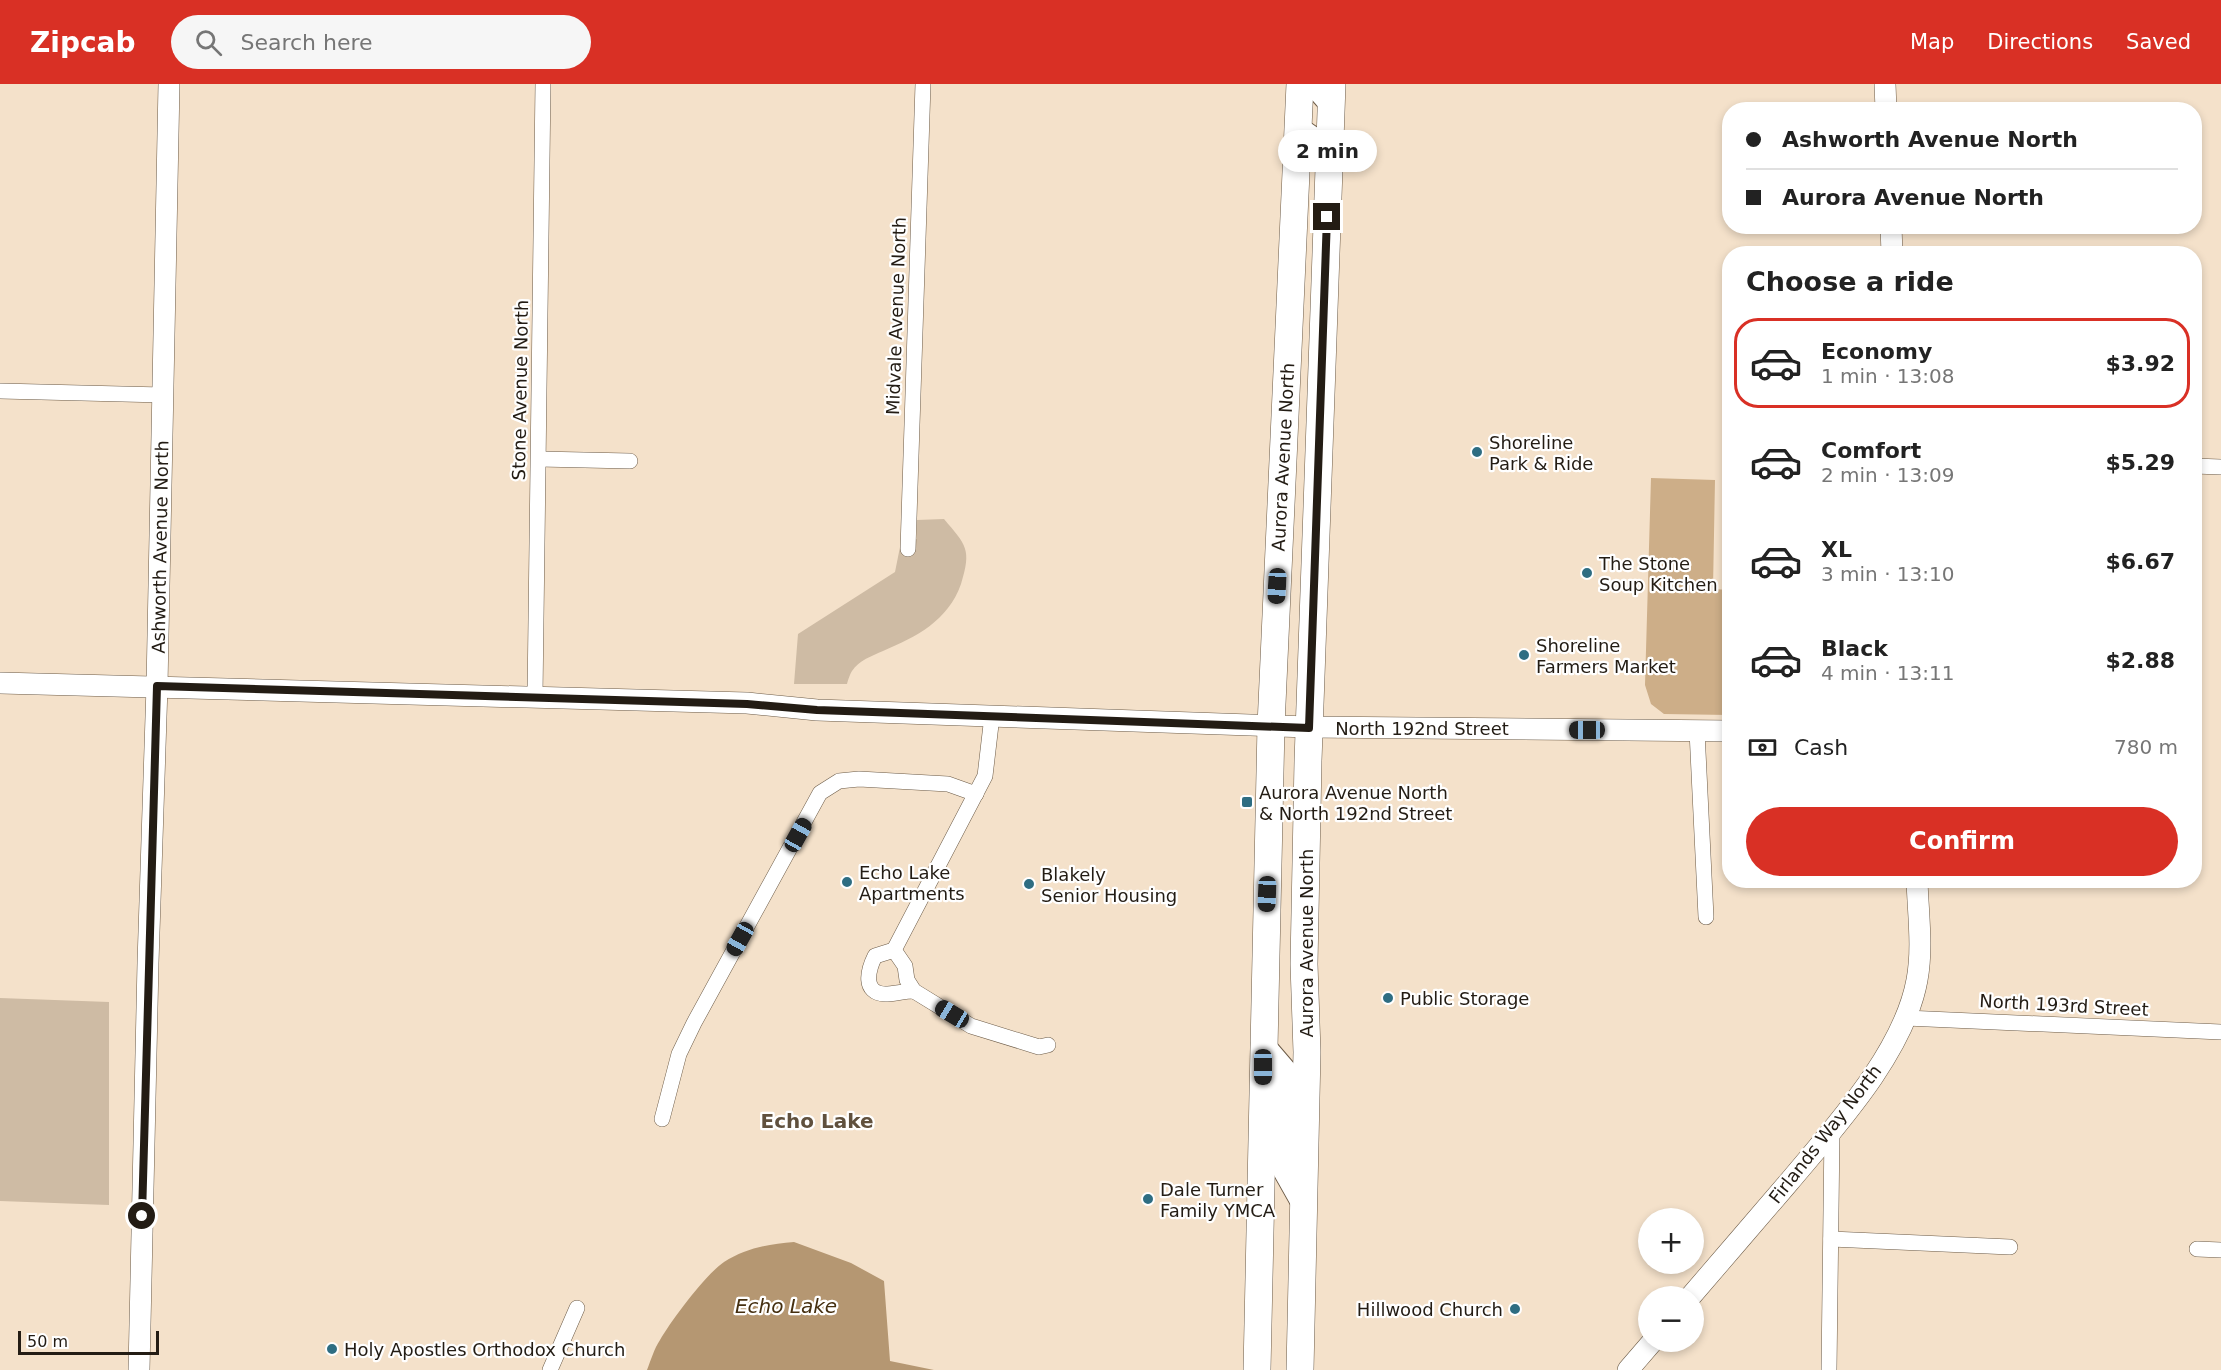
<!DOCTYPE html>
<meta charset="utf-8">
<style>
body{margin:0;font-family:"DejaVu Sans",sans-serif;background:#f6f6f6;color:#222;height:100vh;display:flex;flex-direction:column;font-size:22px;white-space:nowrap}
*{box-sizing:border-box;margin:0}
p{font-size:20px;color:#767676}
.icon{flex:none;width:33px;height:33px;fill:none;stroke:currentColor;stroke-width:2;stroke-linecap:round;stroke-linejoin:round}
.map{position:relative;flex:1;overflow:hidden}
.panel{position:absolute;left:1722px;top:162px;width:480px;height:642px;display:flex;flex-direction:column;background:#fff;border-radius:24px;box-shadow:0 3px 9px #0003}
.panel>*{flex:none}
.guide{position:absolute;left:1722px;top:18px;width:480px;height:132px;border-radius:24px;box-shadow:0 3px 9px #0003;display:grid;align-content:center;height:132px;padding:0 24px;background:#fff}
.buttons{position:absolute;left:1638px;top:1124px;display:grid;gap:12px}
.buttons a{display:grid;place-items:center;width:66px;height:66px;border-radius:50%;background:#fff;box-shadow:0 3px 9px #0003;font-size:30px}
.scale{position:absolute;left:18px;bottom:15px;width:141px;box-sizing:border-box;padding-left:6px;border:3px solid #231c14;border-top:0;font-size:16px;line-height:21px;white-space:nowrap;color:#231c14;-webkit-text-stroke:4px #fff;paint-order:stroke}
.end{position:absolute;width:27px;height:27px;margin:-14px;border:8px solid #231c14;background:#fff;box-shadow:0 0 0 3px #fff}
.from{border-radius:50%}
.bubble{position:absolute;height:42px;border-radius:21px;background:#fff;box-shadow:0 3px 9px #0003;font-size:20px;font-weight:700;line-height:42px;text-align:center}
.car{position:absolute;width:18px;height:36px;margin:-18px -9px;border-radius:8px;box-shadow:0 0 4px 2px #0007;background:linear-gradient(#222 24%,#8ab4d8 0 40%,#222 0 76%,#8ab4d8 0 86%,#222 0)}
.guide b{display:flex;align-items:center;gap:21px;height:57px;font-size:22px}
.guide b+b{border-top:2px solid #e0e0e0}
.guide i{width:15px;height:15px;background:#222}
ul{padding:0;list-style:none}
li{display:flex;align-items:center;gap:18px;height:90px;margin:0 12px 9px;padding:0 12px;border:3px solid transparent;border-radius:24px}
li div{flex:1}
li b{display:block;font-size:22px}
li em{font-style:normal;font-weight:700}
li.current{border-color:#d93025}
li>.icon{width:54px;height:54px;stroke-width:1.5}
h2{padding:0 24px;font-size:27px;line-height:72px}
.pay{display:flex;align-items:center;gap:15px;height:66px;padding:0 24px;font-size:22px}
.pay p{margin-inline-start:auto}
.primary-button{display:flex;gap:12px;margin-top:auto;padding:12px 24px}
.primary-button a{flex:1;height:69px;border-radius:36px;background:#d93025;color:#fff;font-size:24px;font-weight:700;line-height:69px;text-align:center}
header{display:flex;align-items:center;gap:36px;box-sizing:border-box;height:84px;padding:0 30px;background:#d93025;color:#fff}
header strong{font-size:28px}
nav{display:flex;gap:33px;margin-inline-start:auto;font-size:21px}
.search{width:420px;height:54px;background:#f6f6f6;display:flex;align-items:center;gap:15px;box-sizing:border-box;padding:0 21px;border-radius:33px;color:#767676;font-size:22px}
.map>svg:first-child{display:block}
.green{fill:#cebba4}
.forest{fill:#cdae88}
.water{fill:#b59772}
.lines{fill:none;stroke-linecap:round;stroke-linejoin:round}
.street-casing{stroke:#6c5b47;stroke-width:16}
.secondary-casing{stroke:#6c5b47;stroke-width:22}
.primary-casing{stroke:#6c5b47;stroke-width:26}
.highway-casing{stroke:#6c5b47;stroke-width:28}
.street{stroke:#fff;stroke-width:15}
.secondary{stroke:#fff;stroke-width:21}
.primary{stroke:#fff;stroke-width:24}
.highway{stroke:#fff;stroke-width:27}
.route{stroke:#231c14;stroke-width:8}
.poi-dot{fill:#2e6d82;stroke:#fff;stroke-width:2}
.labels{text-anchor:middle;dominant-baseline:central;stroke-width:4.5;stroke-linejoin:round;paint-order:stroke}
.street-label{font-size:18px;fill:#231c14;stroke:#fff}
.poi-label{font-size:18px;fill:#231c14;stroke:#fff;text-anchor:start}
.neighbourhood-label{font-size:20px;font-weight:bold;fill:#60503d;stroke:#fff}
.water-label{font-size:20px;font-style:italic;fill:#452f10;stroke:#fff}
</style>
<header>
<strong>Zipcab</strong>
<div class="search"><svg class="icon" aria-label="search" viewBox="0 0 24 24"><circle cx="10" cy="10" r="6"/><path d="M15 15l6 6"/></svg>Search here</div>
<nav><a>Map</a><a>Directions</a><a>Saved</a></nav>
</header>
<div class="map">
<svg width="2221" height="1286" viewBox="0 0 2221 1286">
<rect width="100%" height="100%" fill="#f4e1ca"/>
<g class="green">
<path d="M944,435C966,461 972,465 961,500C948,537 916,553 883,567C872,572 859,576 852,587C850,590 848,596 847,600H794L798,550L895,488L900,463L917,455V436Z"/>
<path d="M0,914L109,918V1121L0,1117Z"/>
</g>
<path class="forest" d="M1651,394L1715,396L1713,505L1729,506V631L1664,630L1651,620L1645,601Z"/>
<path class="water" d="M794,1158L851,1179L884,1197L890,1277L934,1286H647C651,1276 654,1265 660,1256C671,1237 706,1190 724,1178C746,1164 769,1160 794,1158Z"/>
<g class="lines">
<g class="street-casing">
<g id="street">
<path d="M0,307L163,311"/>
<path d="M539,375L630,377"/>
<path d="M2194,382L2221,383"/>
<path d="M908,465L923,0"/>
<path d="M535,612L543,0"/>
<path d="M1697,647L1706,833"/>
<path d="M894,866L905,882L907,896L914,907L971,942L1039,963L1048,961"/>
<path d="M914,907C904,907 894,910 885,910C862,909 868,886 875,872L894,866L985,692L992,632"/>
<path d="M1906,934L2221,948"/>
<path d="M662,1035L679,970L694,939L820,709L839,697L859,695L948,700L976,710"/>
<path d="M1831,1155L2010,1163"/>
<path d="M2197,1165L2221,1166"/>
<path d="M550,1286L577,1224"/>
<path d="M1829,1286L1832,1047"/>
</g>
</g>
<g class="secondary-casing">
<g id="secondary">
<path d="M1885,0L1886,26"/>
<path d="M1891,142L1892,170"/>
<path d="M0,599L747,619L817,626L1309,643L1730,647"/>
<path d="M1691,1212C1724,1174 1756,1136 1789,1098C1835,1043 1904,968 1917,896C1923,864 1918,829 1917,796"/>
<path d="M139,1286L148,879L157,602L169,0"/>
<path d="M1628,1286L1653,1257"/>
</g>
</g>
<g class="primary-casing">
<g id="primary">
<path d="M1314,0L1331,19"/>
<path d="M1298,45L1314,56L1329,74"/>
<path d="M1263,962L1287,990L1285,1086L1303,1118"/>
</g>
</g>
<g class="highway-casing">
<g id="highway">
<path d="M1257,1286L1271,642L1300,0"/>
<path d="M1300,1286L1307,968L1304,880L1308,677L1332,0"/>
</g>
</g>
<use href="#street" class="street"/>
<use href="#secondary" class="secondary"/>
<use href="#primary" class="primary"/>
<use href="#highway" class="highway"/>
</g>
<g class="lines">
<path class="route" d="M142,1132L157,602L747,620L817,626L1309,644L1327,133"/>
</g>
<g class="poi-dot">
<circle cx="1477" cy="368" r="6"/>
<circle cx="1587" cy="489" r="6"/>
<circle cx="1524" cy="571" r="6"/>
<rect x="1241" y="712" width="12" height="12" rx="3"/>
<circle cx="847" cy="798" r="6"/>
<circle cx="1029" cy="800" r="6"/>
<circle cx="1388" cy="914" r="6"/>
<circle cx="1148" cy="1115" r="6"/>
<circle cx="1515" cy="1225" r="6"/>
<circle cx="332" cy="1265" r="6"/>
</g>
<g class="labels">
<g class="street-label">
<text transform="translate(896 232) rotate(-88)">Midvale Avenue North</text>
<text transform="translate(520 306) rotate(-89)">Stone Avenue North</text>
<text transform="translate(1283 373) rotate(-87)">Aurora Avenue North</text>
<text transform="translate(160 463) rotate(-89)">Ashworth Avenue North</text>
<text x="1422" y="644">North 192nd Street</text>
<text transform="translate(1306 859) rotate(-90)">Aurora Avenue North</text>
<text transform="translate(2064 921) rotate(3)">North 193rd Street</text>
<text transform="translate(1825 1050) rotate(-52)">Firlands Way North</text>
</g>
<g class="poi-label">
<text x="1489" y="358">Shoreline<tspan x="1489" dy="21">Park &amp; Ride</tspan></text>
<text x="1599" y="479">The Stone<tspan x="1599" dy="21">Soup Kitchen</tspan></text>
<text x="1536" y="561">Shoreline<tspan x="1536" dy="21">Farmers Market</tspan></text>
<text x="1259" y="708">Aurora Avenue North<tspan x="1259" dy="21">&amp; North 192nd Street</tspan></text>
<text x="859" y="788">Echo Lake<tspan x="859" dy="21">Apartments</tspan></text>
<text x="1041" y="790">Blakely<tspan x="1041" dy="21">Senior Housing</tspan></text>
<text x="1400" y="914">Public Storage</text>
<text x="1160" y="1105">Dale Turner<tspan x="1160" dy="21">Family YMCA</tspan></text>
<text x="1503" y="1225" text-anchor="end">Hillwood Church</text>
<text x="344" y="1265">Holy Apostles Orthodox Church</text>
</g>
<g class="neighbourhood-label">
<text x="817" y="1037">Echo Lake</text>
</g>
<g class="water-label">
<text x="786" y="1222">Echo Lake</text>
</g>
</g>
</svg>
<div class="buttons">
<a>+</a>
<a>−</a>
</div>
<div class="scale">50 m</div>
<i class="end from" style="left:142px;top:1132px"></i>
<i class="end" style="left:1327px;top:133px"></i>
<div class="bubble" style="left:1278px;top:46px;width:99px">2 min</div>
<i class="car" style="left:1277px;top:502px;rotate:183deg"></i>
<i class="car" style="left:1587px;top:646px;rotate:270deg"></i>
<i class="car" style="left:798px;top:751px;rotate:29deg"></i>
<i class="car" style="left:1267px;top:810px;rotate:182deg"></i>
<i class="car" style="left:740px;top:855px;rotate:209deg"></i>
<i class="car" style="left:952px;top:930px;rotate:301deg"></i>
<i class="car" style="left:1263px;top:983px;rotate:180deg"></i>
<div class="guide">
<b><i class="from"></i>Ashworth Avenue North</b>
<b><i></i>Aurora Avenue North</b>
</div>
<section class="panel">
<h2>Choose a ride</h2>
<ul>
<li class="current"><svg class="icon" aria-label="car" viewBox="0 0 24 24"><path d="M5 17H2v-5l4-1 3-4h7l3 4 3 1v5h-3M9 17h6M6 11h13"/><circle cx="7" cy="17" r="2"/><circle cx="17" cy="17" r="2"/></svg><div><b>Economy</b><p>1 min · 13:08</p></div><em>$3.92</em></li>
<li><svg class="icon" aria-label="car" viewBox="0 0 24 24"><path d="M5 17H2v-5l4-1 3-4h7l3 4 3 1v5h-3M9 17h6M6 11h13"/><circle cx="7" cy="17" r="2"/><circle cx="17" cy="17" r="2"/></svg><div><b>Comfort</b><p>2 min · 13:09</p></div><em>$5.29</em></li>
<li><svg class="icon" aria-label="car" viewBox="0 0 24 24"><path d="M5 17H2v-5l4-1 3-4h7l3 4 3 1v5h-3M9 17h6M6 11h13"/><circle cx="7" cy="17" r="2"/><circle cx="17" cy="17" r="2"/></svg><div><b>XL</b><p>3 min · 13:10</p></div><em>$6.67</em></li>
<li><svg class="icon" aria-label="car" viewBox="0 0 24 24"><path d="M5 17H2v-5l4-1 3-4h7l3 4 3 1v5h-3M9 17h6M6 11h13"/><circle cx="7" cy="17" r="2"/><circle cx="17" cy="17" r="2"/></svg><div><b>Black</b><p>4 min · 13:11</p></div><em>$2.88</em></li>
</ul>
<div class="pay"><svg class="icon" aria-label="cash" viewBox="0 0 24 24"><path d="M3 7h18v10H3z"/><circle cx="12" cy="12" r="2"/></svg>Cash<p>780 m</p></div>
<div class="primary-button"><a>Confirm</a></div>
</section>
</div>
